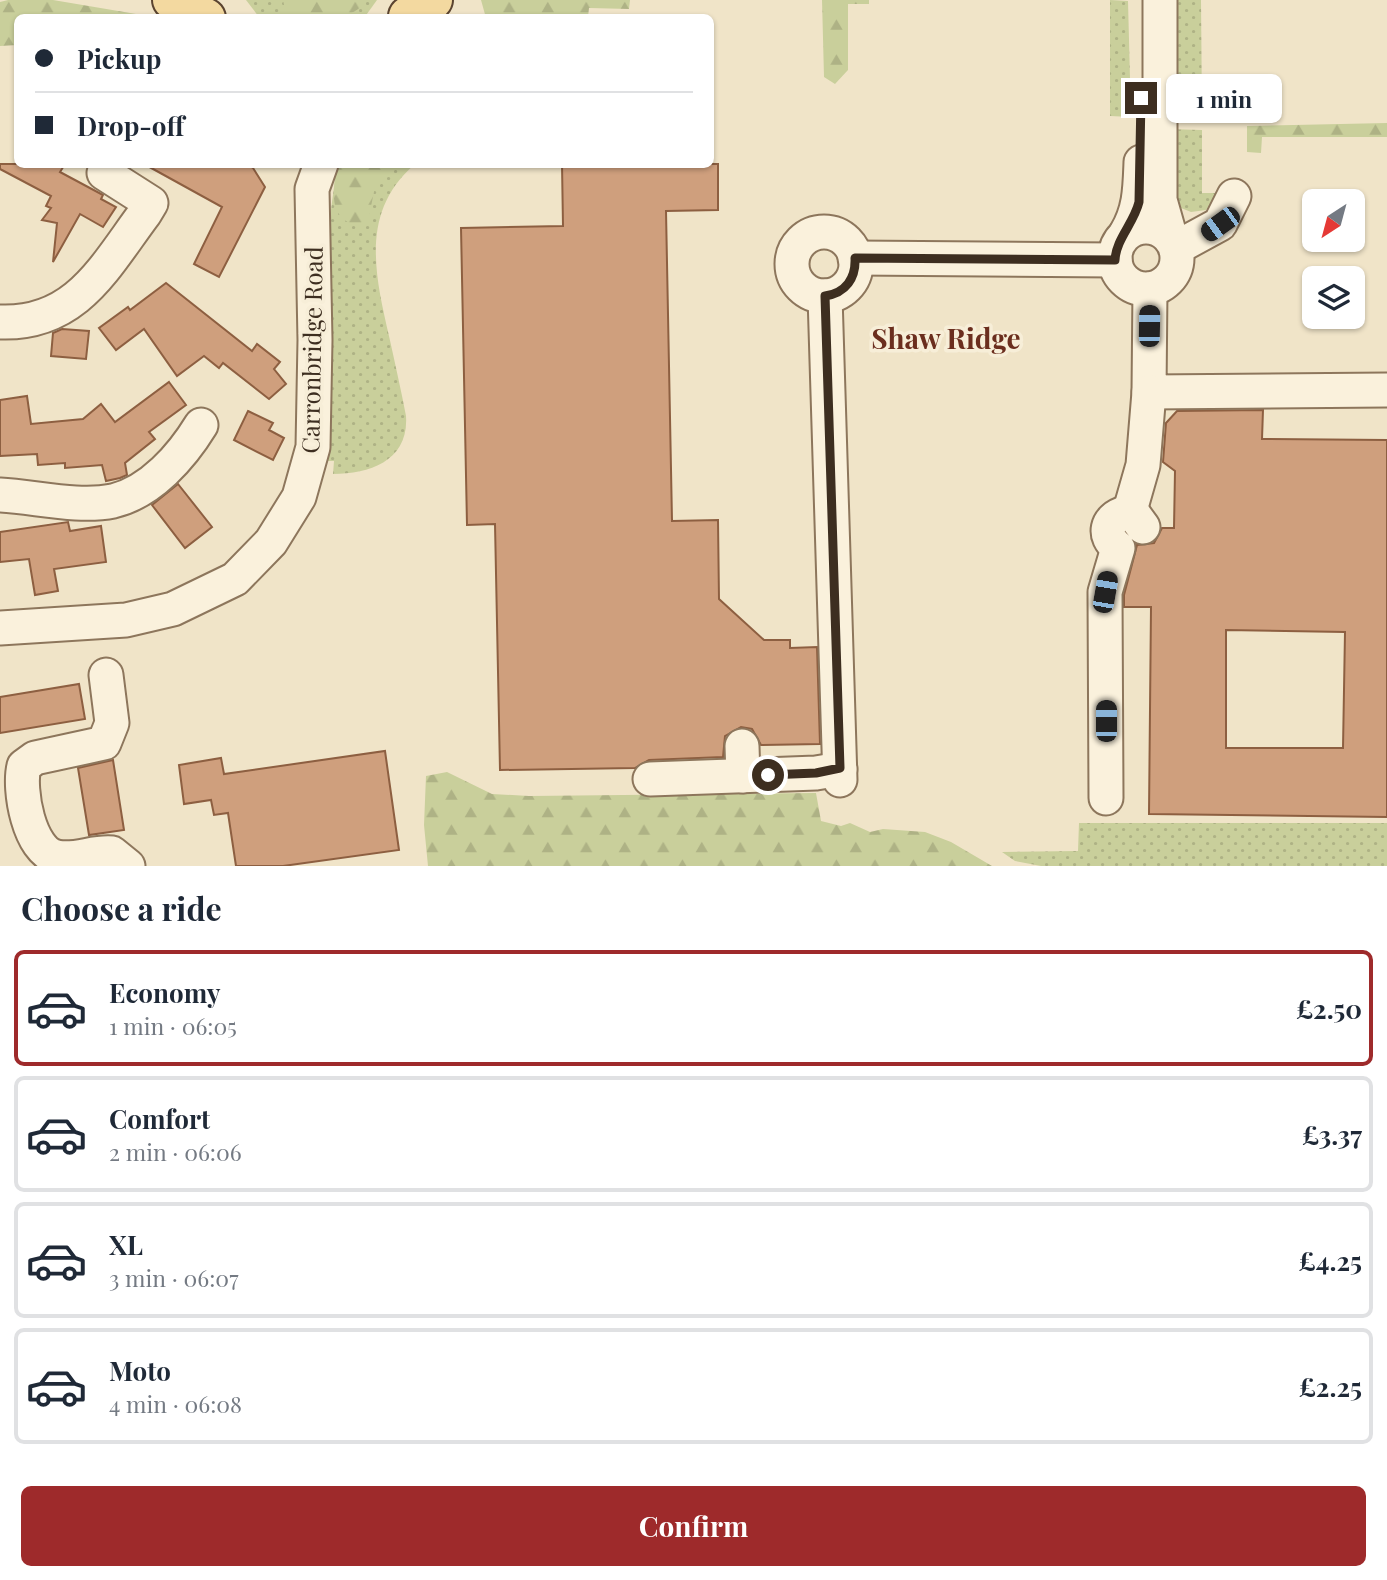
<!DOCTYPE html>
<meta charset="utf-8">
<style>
body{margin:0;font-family:"Playfair Display",serif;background:#f2f2f3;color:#1f2937;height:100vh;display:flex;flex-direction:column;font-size:26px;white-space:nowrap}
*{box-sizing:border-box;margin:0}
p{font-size:23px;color:#747a83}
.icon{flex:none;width:38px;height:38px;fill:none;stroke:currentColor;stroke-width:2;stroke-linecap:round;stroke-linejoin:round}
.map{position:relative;height:866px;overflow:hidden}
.drawer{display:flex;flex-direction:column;background:#fff;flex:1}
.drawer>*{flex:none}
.top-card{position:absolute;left:14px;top:14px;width:700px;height:154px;border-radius:10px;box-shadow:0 2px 5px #0004;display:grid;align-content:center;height:154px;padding:0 21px;background:#fff}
.needle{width:46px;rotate:216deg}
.fabs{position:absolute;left:1302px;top:189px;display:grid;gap:14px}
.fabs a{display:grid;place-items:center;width:63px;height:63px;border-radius:10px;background:#fff;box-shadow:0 2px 5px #0004;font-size:35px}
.end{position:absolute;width:32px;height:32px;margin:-16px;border:9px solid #3d2e20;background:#fff;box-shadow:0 0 0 4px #fff}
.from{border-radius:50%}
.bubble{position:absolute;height:49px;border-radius:10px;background:#fff;box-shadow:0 2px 5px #0004;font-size:23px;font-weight:700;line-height:49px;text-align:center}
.car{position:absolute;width:21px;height:42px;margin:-21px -10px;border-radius:9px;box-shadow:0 0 5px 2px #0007;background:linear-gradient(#222 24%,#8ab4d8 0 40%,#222 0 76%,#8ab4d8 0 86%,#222 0)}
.top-card b{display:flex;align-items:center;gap:24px;height:66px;font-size:26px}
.top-card b+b{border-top:2px solid #e0e1e3}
.top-card i{width:18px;height:18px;background:#1f2937}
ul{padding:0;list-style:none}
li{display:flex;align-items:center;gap:21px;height:116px;margin:0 14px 10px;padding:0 7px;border:4px solid #e0e1e3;border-radius:10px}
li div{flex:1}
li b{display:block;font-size:26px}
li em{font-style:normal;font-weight:700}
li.current{border-color:#9e2a2b}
li>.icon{width:63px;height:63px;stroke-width:1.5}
h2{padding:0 21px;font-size:32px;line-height:84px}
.cta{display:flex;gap:14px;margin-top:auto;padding:14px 21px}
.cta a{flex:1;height:80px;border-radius:10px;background:#9e2a2b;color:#fff;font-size:28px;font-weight:700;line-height:80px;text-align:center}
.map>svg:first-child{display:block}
.grass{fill:url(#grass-dots)}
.forest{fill:url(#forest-firs)}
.building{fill:#cf9f7d;stroke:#8d5f41;stroke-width:2;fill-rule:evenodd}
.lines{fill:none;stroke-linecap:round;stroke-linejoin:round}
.minor-casing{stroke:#8d765c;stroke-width:37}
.major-casing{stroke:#5b4430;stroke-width:42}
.minor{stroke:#faf1dc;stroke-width:33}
.major{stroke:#f3d9a0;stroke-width:38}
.route{stroke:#3d2e20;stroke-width:9}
.labels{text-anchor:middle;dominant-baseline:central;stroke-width:7;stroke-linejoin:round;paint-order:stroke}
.street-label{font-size:24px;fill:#3d2e20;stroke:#f7eed8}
.quarter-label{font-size:28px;font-weight:bold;fill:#6b2e1e;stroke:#f7eed8}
</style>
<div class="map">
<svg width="1387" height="866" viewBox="0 0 1387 866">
<defs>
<pattern id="grass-dots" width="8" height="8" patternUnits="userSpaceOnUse" patternTransform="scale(1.75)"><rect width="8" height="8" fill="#c9cf9b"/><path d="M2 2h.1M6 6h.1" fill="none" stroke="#aeb285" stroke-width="1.8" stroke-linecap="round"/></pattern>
<pattern id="forest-firs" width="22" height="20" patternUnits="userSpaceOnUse" patternTransform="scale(1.75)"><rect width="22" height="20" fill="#c9cf9b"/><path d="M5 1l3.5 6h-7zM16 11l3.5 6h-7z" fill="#aeb285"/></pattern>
</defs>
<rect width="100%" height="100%" fill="#f0e4c8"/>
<g class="grass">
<path d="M246,0H377L364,18L259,17Z"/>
<path d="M1110,0L1128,1L1131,117L1110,116Z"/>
<path d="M1168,0H1201L1202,113L1167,114Z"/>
<path d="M1165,129L1202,130V193H1218L1206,210L1191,212L1176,206Z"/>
<path d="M337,165H414C360,212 375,275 389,336C395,363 401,390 406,416C409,460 371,474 333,474L334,461H325L330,440L327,239Z"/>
<path d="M1079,823H1387V866H1041L1015,861L1002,852L1078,851Z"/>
</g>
<g class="forest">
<path d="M8,0H53L136,14L141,17L18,18L17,45L0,46V2Z"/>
<path d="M283,0H367C350,24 315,18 287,18Z"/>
<path d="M481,0H630L629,9L589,8L588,17L486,18Z"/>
<path d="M822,0H869V4H848V70L835,84L824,77Z"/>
<path d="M1387,123V137H1262L1261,153L1247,152V126Z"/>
<path d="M337,165H390L375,187L369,216L359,226C326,219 334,190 337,165Z"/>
<path d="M447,772L492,794L529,796L816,793L821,821L841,826L850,823L870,832L883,829L925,832L951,842L992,866H428L424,825L426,776Z"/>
</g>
<g class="building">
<path d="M0,164H65L60,172L103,195L101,199L116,207L103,227L80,214L53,262L57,223L42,220L51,208L46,206L51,196L0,169Z"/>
<path d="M144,164H246L253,168L265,187L219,277L194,264L222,207Z"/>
<path d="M562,164H718V210L666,211L672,521L718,520L719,599L764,640H790V648L817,647L820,744L761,745L752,729L741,727L725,736L723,757L649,760L635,768L500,770L495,524L467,525L461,228L563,226Z"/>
<path d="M166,283L252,351L257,344L280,362L274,369L286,384L269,399L223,363L219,368L204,356L177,376L144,329L116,350L99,328L128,307L130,310Z"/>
<path d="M62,329L89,331L86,359L51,356L53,333Z"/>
<path d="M169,382L186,405L149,432L155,439L125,463L127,475L120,478L106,481L102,465L65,468V463L38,465L37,454L0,456V400L27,396L31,424L83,419L101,404L115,422Z"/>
<path d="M1263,410L1262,439L1387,440V817L1149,814L1151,607H1124V595L1137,545L1154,543L1162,528H1174L1175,471L1163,462L1166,423L1177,411ZM1226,630L1345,632L1343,748H1226Z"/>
<path d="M248,411L273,423L269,430L284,438L273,460L234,440Z"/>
<path d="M178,484L212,527L185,548L152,505Z"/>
<path d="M68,522L70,531L101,526L106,562L54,569L58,591L35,595L29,559L0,562V532Z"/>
<path d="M79,684L85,719L0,733V697Z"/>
<path d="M385,751L399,850L283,866H236L228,813L214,815L211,800L184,804L179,765L221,758L224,774Z"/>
<path d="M113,760L124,830L89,835L78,768Z"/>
</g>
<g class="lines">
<g class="minor-casing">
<g id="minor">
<path d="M1160,0V200L1171,239"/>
<circle cx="1146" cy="258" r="31"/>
<circle cx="824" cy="264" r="32"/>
<path d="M1126,233C1140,210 1140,188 1141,162"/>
<path d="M1176,248L1220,224L1234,196"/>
<path d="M855,258L1115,260"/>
<path d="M1150,289L1149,392L1387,390"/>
<path d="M825,296L840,780"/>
<path d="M0,322C77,325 105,266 145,213L151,203L104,173"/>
<path d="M0,495C36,497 78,508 113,501C151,492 182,456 201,425"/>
<path d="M1129,514L1143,465L1149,392"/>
<path d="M0,628L126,620L173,609L235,579L271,542L299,497L313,447L315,340L312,189L321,164"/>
<path d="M106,675L112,723L104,743L35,758L24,766C18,789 29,852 57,857C75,861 94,851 112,853L128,866"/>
<path d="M742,746L743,776"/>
<path d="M650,779L816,773L840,769"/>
<path d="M1106,798L1105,592L1118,548C1102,536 1106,518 1125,513L1135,516L1143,527"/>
</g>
</g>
<g class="major-casing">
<g id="major">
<path d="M172,0L206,18"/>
<path d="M408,16L433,0"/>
</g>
</g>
<use href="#minor" class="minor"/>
<use href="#major" class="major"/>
</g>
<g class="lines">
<path class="route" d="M768,775L816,773L840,768L825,296C846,293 856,278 855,258L1115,260C1116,239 1134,223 1139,202L1141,98"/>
</g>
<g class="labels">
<g class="street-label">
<text transform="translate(311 350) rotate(-89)">Carronbridge Road</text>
</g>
<g class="quarter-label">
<text x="946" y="337">Shaw Ridge</text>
</g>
</g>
</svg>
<div class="fabs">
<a><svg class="needle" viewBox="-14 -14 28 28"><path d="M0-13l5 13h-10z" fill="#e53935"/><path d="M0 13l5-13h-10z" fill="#747a83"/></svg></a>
<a><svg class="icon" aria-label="layers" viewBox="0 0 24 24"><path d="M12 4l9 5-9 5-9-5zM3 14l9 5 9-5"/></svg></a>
</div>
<i class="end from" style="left:768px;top:775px"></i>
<i class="end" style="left:1141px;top:98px"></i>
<div class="bubble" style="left:1166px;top:74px;width:116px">1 min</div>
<i class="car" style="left:1220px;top:224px;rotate:234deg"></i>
<i class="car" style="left:1149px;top:326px;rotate:1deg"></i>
<i class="car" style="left:1105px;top:592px;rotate:10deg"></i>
<i class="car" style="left:1106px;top:721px;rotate:0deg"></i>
<div class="top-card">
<b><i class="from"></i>Pickup</b>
<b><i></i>Drop-off</b>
</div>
</div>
<section class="drawer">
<h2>Choose a ride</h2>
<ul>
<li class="current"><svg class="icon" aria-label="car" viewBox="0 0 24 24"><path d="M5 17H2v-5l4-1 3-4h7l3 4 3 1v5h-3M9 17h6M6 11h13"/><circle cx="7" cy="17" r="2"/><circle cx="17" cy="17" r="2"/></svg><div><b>Economy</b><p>1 min · 06:05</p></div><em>£2.50</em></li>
<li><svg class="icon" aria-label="car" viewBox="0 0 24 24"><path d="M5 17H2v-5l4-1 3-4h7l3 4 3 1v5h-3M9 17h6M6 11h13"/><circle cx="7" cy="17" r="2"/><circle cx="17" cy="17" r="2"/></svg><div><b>Comfort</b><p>2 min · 06:06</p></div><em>£3.37</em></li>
<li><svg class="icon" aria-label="car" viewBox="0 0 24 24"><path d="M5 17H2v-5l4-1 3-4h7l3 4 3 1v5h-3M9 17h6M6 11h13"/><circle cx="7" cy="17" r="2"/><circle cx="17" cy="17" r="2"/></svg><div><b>XL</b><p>3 min · 06:07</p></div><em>£4.25</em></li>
<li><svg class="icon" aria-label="car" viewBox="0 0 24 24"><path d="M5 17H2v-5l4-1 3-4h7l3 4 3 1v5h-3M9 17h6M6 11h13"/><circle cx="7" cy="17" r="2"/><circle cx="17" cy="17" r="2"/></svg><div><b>Moto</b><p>4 min · 06:08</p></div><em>£2.25</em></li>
</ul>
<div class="cta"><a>Confirm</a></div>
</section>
